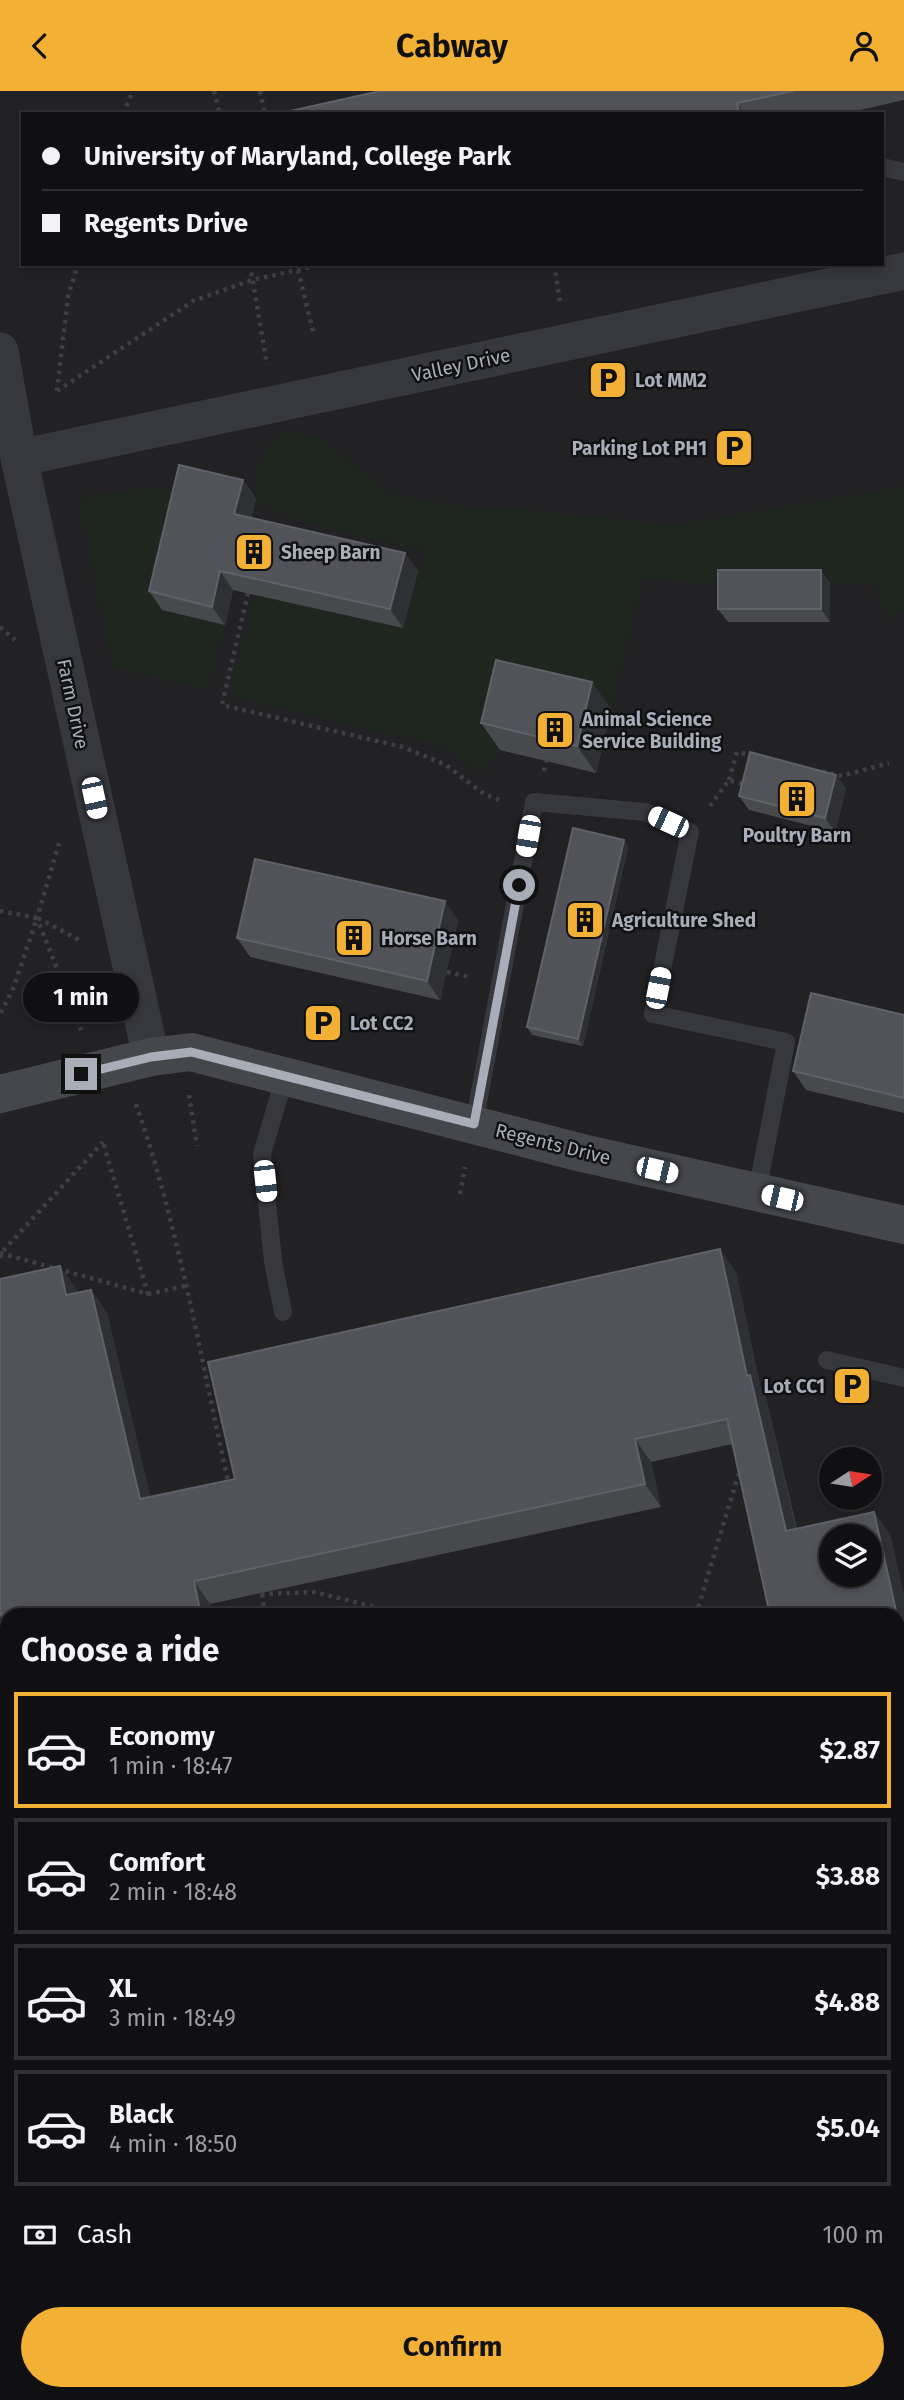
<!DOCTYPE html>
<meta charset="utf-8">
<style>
body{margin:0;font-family:"Fira Sans",sans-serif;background:#1e1e20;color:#f1f3f6;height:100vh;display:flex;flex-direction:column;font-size:26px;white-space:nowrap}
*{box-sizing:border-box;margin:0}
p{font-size:23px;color:#9c9d9f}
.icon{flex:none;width:38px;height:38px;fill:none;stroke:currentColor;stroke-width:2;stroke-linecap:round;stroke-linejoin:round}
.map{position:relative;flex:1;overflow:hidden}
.sheet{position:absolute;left:0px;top:1517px;width:905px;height:793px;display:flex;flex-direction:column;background:#101012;border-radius:21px 21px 0 0;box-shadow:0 4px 10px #0003,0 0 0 2px #303032}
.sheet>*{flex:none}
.banner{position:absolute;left:21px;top:21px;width:863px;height:154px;border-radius:0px;box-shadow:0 4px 10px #0003,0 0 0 2px #303032;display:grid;align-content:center;height:154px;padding:0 21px;background:#101012}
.needle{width:46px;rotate:78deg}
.buttons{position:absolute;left:819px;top:1356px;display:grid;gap:14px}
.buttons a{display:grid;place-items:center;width:63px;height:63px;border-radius:50%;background:#101012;box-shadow:0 4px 10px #0003,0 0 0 2px #303032;font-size:35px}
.end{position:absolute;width:32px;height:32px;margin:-16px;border:9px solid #a8adb8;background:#111;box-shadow:0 0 0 4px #111}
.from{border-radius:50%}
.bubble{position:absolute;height:49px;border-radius:24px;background:#101012;box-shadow:0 4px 10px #0003,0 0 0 2px #303032;font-size:23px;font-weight:700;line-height:49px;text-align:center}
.car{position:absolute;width:21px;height:42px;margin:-21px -10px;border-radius:9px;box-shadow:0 0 5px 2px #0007;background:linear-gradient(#fff 24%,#345 0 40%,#fff 0 76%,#345 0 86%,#fff 0)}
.banner b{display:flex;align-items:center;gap:24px;height:66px;font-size:26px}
.banner b+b{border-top:2px solid #303032}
.banner i{width:18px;height:18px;background:#f1f3f6}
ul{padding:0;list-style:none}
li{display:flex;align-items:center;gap:21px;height:116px;margin:0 14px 10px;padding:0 7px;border:4px solid #303032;border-radius:0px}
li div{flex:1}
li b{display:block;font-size:26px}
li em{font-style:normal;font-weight:700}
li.on{border-color:#f2b134}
li>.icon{width:63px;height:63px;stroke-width:1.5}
h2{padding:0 21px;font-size:32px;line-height:84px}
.pay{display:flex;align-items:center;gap:18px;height:77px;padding:0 21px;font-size:26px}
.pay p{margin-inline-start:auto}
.button{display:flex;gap:14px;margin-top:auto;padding:14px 21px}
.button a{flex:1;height:80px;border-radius:42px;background:#f2b134;color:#111;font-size:28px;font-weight:700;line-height:80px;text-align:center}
header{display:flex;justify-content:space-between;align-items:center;height:91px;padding:0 21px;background:#f2b134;color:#111;font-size:32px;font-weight:700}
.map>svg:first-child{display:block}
.built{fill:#222225;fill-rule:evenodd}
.green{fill:#1e261f}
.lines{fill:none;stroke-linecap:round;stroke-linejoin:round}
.path{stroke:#3d3f44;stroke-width:4.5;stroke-dasharray:3.5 5;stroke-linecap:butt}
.lane{stroke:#37383d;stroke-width:18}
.street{stroke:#37383d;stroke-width:37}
.secondary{stroke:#45474d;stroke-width:38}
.wall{fill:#47494d}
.shaded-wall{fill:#2f3033}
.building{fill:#525359;stroke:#5f6168;stroke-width:2;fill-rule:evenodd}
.route{stroke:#a8adb8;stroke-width:9}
.labels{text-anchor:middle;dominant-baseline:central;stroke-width:5;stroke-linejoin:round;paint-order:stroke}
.street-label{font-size:19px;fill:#a8adb8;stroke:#111113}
.poi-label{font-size:19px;font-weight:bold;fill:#a8adb8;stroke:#111113;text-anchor:start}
</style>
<header><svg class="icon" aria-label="back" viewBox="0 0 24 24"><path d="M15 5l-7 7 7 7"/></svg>Cabway<svg class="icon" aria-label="person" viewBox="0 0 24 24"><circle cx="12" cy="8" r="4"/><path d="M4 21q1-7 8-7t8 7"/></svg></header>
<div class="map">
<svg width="904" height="2309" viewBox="0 0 904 2309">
<rect width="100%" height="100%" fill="#161618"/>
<path class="built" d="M0,0H904V2309H0ZM23,23H882V173H23ZM831,1368H870V1407H831ZM831,1446H870V1484H831ZM7,1524H898V2303H7Z"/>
<g class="green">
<path d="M280,340L317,345L393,404L462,416L507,417L673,434L904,396V519L894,528L882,518L875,492L710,493L643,488L611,618L515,596L500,659L478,683L458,665L435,653L229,605L254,503L403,537L425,460C368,442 306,441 255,408L256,376Z"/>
<path d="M192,392L162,518L225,534L208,598L113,577L79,416L86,405Z"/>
</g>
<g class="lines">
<g class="path">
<path d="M214,0L220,23"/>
<path d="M260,0L265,23"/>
<path d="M123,23L133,0"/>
<path d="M250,173L267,274"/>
<path d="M554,173L560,210"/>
<path d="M298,179L314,244"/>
<path d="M57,300L193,210L252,189L324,173"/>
<path d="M57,300L68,205L78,173"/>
<path d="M248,502L222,614L403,656L446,674L484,703L502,710"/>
<path d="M0,536L15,549"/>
<path d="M544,680L546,670"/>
<path d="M822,680L842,685L889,672"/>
<path d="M729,689L737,661L755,665"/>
<path d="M710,715L729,689L746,694"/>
<path d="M59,752L37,827L82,941"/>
<path d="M0,820L37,827L13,898L0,923"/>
<path d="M38,827L83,851"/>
<path d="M447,881L470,886"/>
<path d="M189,1004L197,1055"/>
<path d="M136,1013C179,1137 201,1268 229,1395"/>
<path d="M460,1103L465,1076"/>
<path d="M0,1162L148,1203L103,1051"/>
<path d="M0,1167L1,1162L103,1051"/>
<path d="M148,1203L185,1195"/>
<path d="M261,1503L314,1501L408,1524"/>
<path d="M262,1503L265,1524"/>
<path d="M696,1524L740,1378"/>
<path d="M898,1711L904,1710"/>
<path d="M523,2303L530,2309"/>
</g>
<g class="lane">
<path d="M882,76L904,81"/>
<path d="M474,1033L534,711L645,721L690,741L653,923L786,951L757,1101"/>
<path d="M283,1221L273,1170L262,1063L285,985"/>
<path d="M827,1269L904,1287"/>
<path d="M898,1668L904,1666"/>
<path d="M898,2063L904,2062"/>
</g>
<g class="street">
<path d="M0,260L19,367L151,966"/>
<path d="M19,367L904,180"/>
<path d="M0,1706L7,1705"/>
<path d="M0,1796L7,1825"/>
<path d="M0,2195L7,2194"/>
<path d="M429,2303L430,2309"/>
</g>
<path class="secondary" d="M0,1003L151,966L191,961L582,1062L904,1134"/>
</g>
<g class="wall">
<path d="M380,0H904V9L843,23H277Z"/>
<path d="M243,389L256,408L251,427L418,480L403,537L233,499L225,534L162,519L149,500Z"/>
<path d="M830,492V531H728L718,518Z"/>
<path d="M611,618L596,682L500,659L481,632Z"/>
<path d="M836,684L846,697L835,741L749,719L739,705Z"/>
<path d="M624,749L628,756L583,955L532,944L527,936Z"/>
<path d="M458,829L440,909L250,866L237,847Z"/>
<path d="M904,924V1022L806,999L793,980Z"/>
<path d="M736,1181L761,1299L766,1307L797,1438L890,1443L904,1505V1631L898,1633V1524H770L732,1353L651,1371L661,1416L210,1513L212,1524H7L76,1197L77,1202L91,1199L107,1222L150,1406L235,1388Z"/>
<path d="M904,1731V2029L898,2031V1732Z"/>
<path d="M0,1876L4,1882L7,1895V2125L0,2126Z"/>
<path d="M593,2303H703L702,2309H618Z"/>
</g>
<g class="shaded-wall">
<path d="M737,12L744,23L739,22Z"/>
<path d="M243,389L256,408L247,442L234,423Z"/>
<path d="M405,462L418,480L403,537L390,518Z"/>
<path d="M821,479L830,492V531L821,518Z"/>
<path d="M220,480L233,499L225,534L212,516Z"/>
<path d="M592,591L611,618L596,682L577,655Z"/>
<path d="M836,684L846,697L835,741L825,727Z"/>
<path d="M624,749L628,756L583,955L578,948Z"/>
<path d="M445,810L458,829L440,909L427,890Z"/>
<path d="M720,1158L736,1181L761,1299L766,1307L802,1463L786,1440L747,1285Z"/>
<path d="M60,1175L76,1197L82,1227L66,1204Z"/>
<path d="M91,1199L107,1222L156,1431L140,1408Z"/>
<path d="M635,1348L651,1371L661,1416L645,1393Z"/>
<path d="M874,1421L890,1443L904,1505V1555Z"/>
<path d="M194,1490L210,1513L212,1524H201Z"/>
<path d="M0,1876L4,1882L7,1895V1949L0,1917Z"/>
<path d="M349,2303H362L363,2309H350Z"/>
<path d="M679,2303H703L702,2309H684Z"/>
</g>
<g class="building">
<path d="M380,0H793L737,12L739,22L738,23H277Z"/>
<path d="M179,374L243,389L234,423L405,462L390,518L220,480L212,516L149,500Z"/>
<rect x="718" y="479" width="103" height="39"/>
<path d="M496,569L592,591L577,655L481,632Z"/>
<path d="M750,661L836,684L825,727L739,705Z"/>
<path d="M573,737L624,749L578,948L527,936Z"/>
<path d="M255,768L445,810L427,890L237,847Z"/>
<path d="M811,902L904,924V1007L793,980Z"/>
<path d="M720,1158L747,1285L750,1284L786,1440L874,1421L897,1524H770L727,1328L635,1348L645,1393L194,1490L201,1524H7V1550L0,1519V1188L60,1175L66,1204L91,1199L140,1408L235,1388L208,1271ZM831,1446H870V1484H831Z"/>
<path d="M898,1526L904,1555V1605L898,1607Z"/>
<path d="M904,1731V2003L898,2004V1732Z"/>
<path d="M0,1917L7,1949V2097L0,2098Z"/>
<path d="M7,2254V2303H349L350,2309H0V2256Z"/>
</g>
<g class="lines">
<path class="route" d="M81,983L151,966L191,961L474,1033L519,794"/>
</g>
<defs>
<g id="parking-square" transform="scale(2.0125)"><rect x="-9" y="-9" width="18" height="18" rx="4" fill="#f2b134" stroke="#111113"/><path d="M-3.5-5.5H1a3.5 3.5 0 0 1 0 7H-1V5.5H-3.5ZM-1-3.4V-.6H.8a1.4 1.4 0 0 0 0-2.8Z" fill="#111"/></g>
<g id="building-square" transform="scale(2.0125)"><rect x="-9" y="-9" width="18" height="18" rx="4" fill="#f2b134" stroke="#111113"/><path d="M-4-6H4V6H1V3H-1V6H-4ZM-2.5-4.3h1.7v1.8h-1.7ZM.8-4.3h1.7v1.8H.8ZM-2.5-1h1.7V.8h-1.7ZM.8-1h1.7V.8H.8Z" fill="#111"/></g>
</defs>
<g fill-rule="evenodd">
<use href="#parking-square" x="608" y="289"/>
<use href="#parking-square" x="734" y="357"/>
<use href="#building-square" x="254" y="461"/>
<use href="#building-square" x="555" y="639"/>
<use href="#building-square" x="797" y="708"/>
<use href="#building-square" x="585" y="829"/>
<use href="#building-square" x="354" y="847"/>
<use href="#parking-square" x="323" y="932"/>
<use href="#parking-square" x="852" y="1295"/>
</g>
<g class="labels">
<g class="street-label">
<text transform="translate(461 274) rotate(-12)">Valley Drive</text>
<text transform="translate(73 613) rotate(78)">Farm Drive</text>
<text transform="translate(553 1053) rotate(14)">Regents Drive</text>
</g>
<g class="poi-label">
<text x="635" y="289">Lot MM2</text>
<text x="707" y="357" text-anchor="end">Parking Lot PH1</text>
<text x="281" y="461">Sheep Barn</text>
<text x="582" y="628">Animal Science<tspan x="582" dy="22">Service Building</tspan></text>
<text x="797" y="744" text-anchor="middle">Poultry Barn</text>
<text x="612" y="829">Agriculture Shed</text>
<text x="381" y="847">Horse Barn</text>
<text x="350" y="932">Lot CC2</text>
<text x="825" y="1295" text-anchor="end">Lot CC1</text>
</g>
</g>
</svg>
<div class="buttons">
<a><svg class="needle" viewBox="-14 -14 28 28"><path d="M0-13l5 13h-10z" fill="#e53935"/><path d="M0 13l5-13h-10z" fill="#9c9d9f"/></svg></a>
<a><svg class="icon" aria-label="layers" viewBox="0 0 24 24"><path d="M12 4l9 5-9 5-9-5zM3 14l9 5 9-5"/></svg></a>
</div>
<i class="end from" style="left:519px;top:794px"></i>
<i class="end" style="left:81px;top:983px"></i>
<div class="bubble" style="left:23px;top:882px;width:116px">1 min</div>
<i class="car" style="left:94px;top:707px;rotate:168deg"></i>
<i class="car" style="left:668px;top:731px;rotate:295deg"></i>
<i class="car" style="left:528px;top:745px;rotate:190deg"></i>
<i class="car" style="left:658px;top:897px;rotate:11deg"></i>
<i class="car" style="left:657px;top:1079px;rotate:103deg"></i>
<i class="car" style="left:265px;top:1090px;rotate:174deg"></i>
<i class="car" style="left:782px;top:1107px;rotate:283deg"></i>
<div class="banner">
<b><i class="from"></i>University of Maryland, College Park</b>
<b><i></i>Regents Drive</b>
</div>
<section class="sheet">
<h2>Choose a ride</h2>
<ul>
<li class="on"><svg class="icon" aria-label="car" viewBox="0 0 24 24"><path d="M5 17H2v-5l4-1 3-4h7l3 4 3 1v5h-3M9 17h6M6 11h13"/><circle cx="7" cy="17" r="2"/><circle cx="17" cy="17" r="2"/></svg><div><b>Economy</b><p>1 min · 18:47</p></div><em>$2.87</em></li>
<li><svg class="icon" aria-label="car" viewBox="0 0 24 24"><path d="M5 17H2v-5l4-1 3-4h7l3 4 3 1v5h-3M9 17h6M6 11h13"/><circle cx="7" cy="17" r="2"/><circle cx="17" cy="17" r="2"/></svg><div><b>Comfort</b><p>2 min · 18:48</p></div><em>$3.88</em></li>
<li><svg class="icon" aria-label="car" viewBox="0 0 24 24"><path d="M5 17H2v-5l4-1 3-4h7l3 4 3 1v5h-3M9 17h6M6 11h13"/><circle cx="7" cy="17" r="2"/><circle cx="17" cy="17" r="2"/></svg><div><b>XL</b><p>3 min · 18:49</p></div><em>$4.88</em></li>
<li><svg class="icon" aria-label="car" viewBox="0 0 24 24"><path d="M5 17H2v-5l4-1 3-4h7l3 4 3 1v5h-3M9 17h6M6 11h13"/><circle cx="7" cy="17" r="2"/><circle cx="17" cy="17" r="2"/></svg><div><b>Black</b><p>4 min · 18:50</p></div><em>$5.04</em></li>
</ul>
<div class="pay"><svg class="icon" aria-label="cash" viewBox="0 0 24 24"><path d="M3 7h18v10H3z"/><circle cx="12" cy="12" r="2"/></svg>Cash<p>100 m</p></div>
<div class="button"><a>Confirm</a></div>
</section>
</div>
